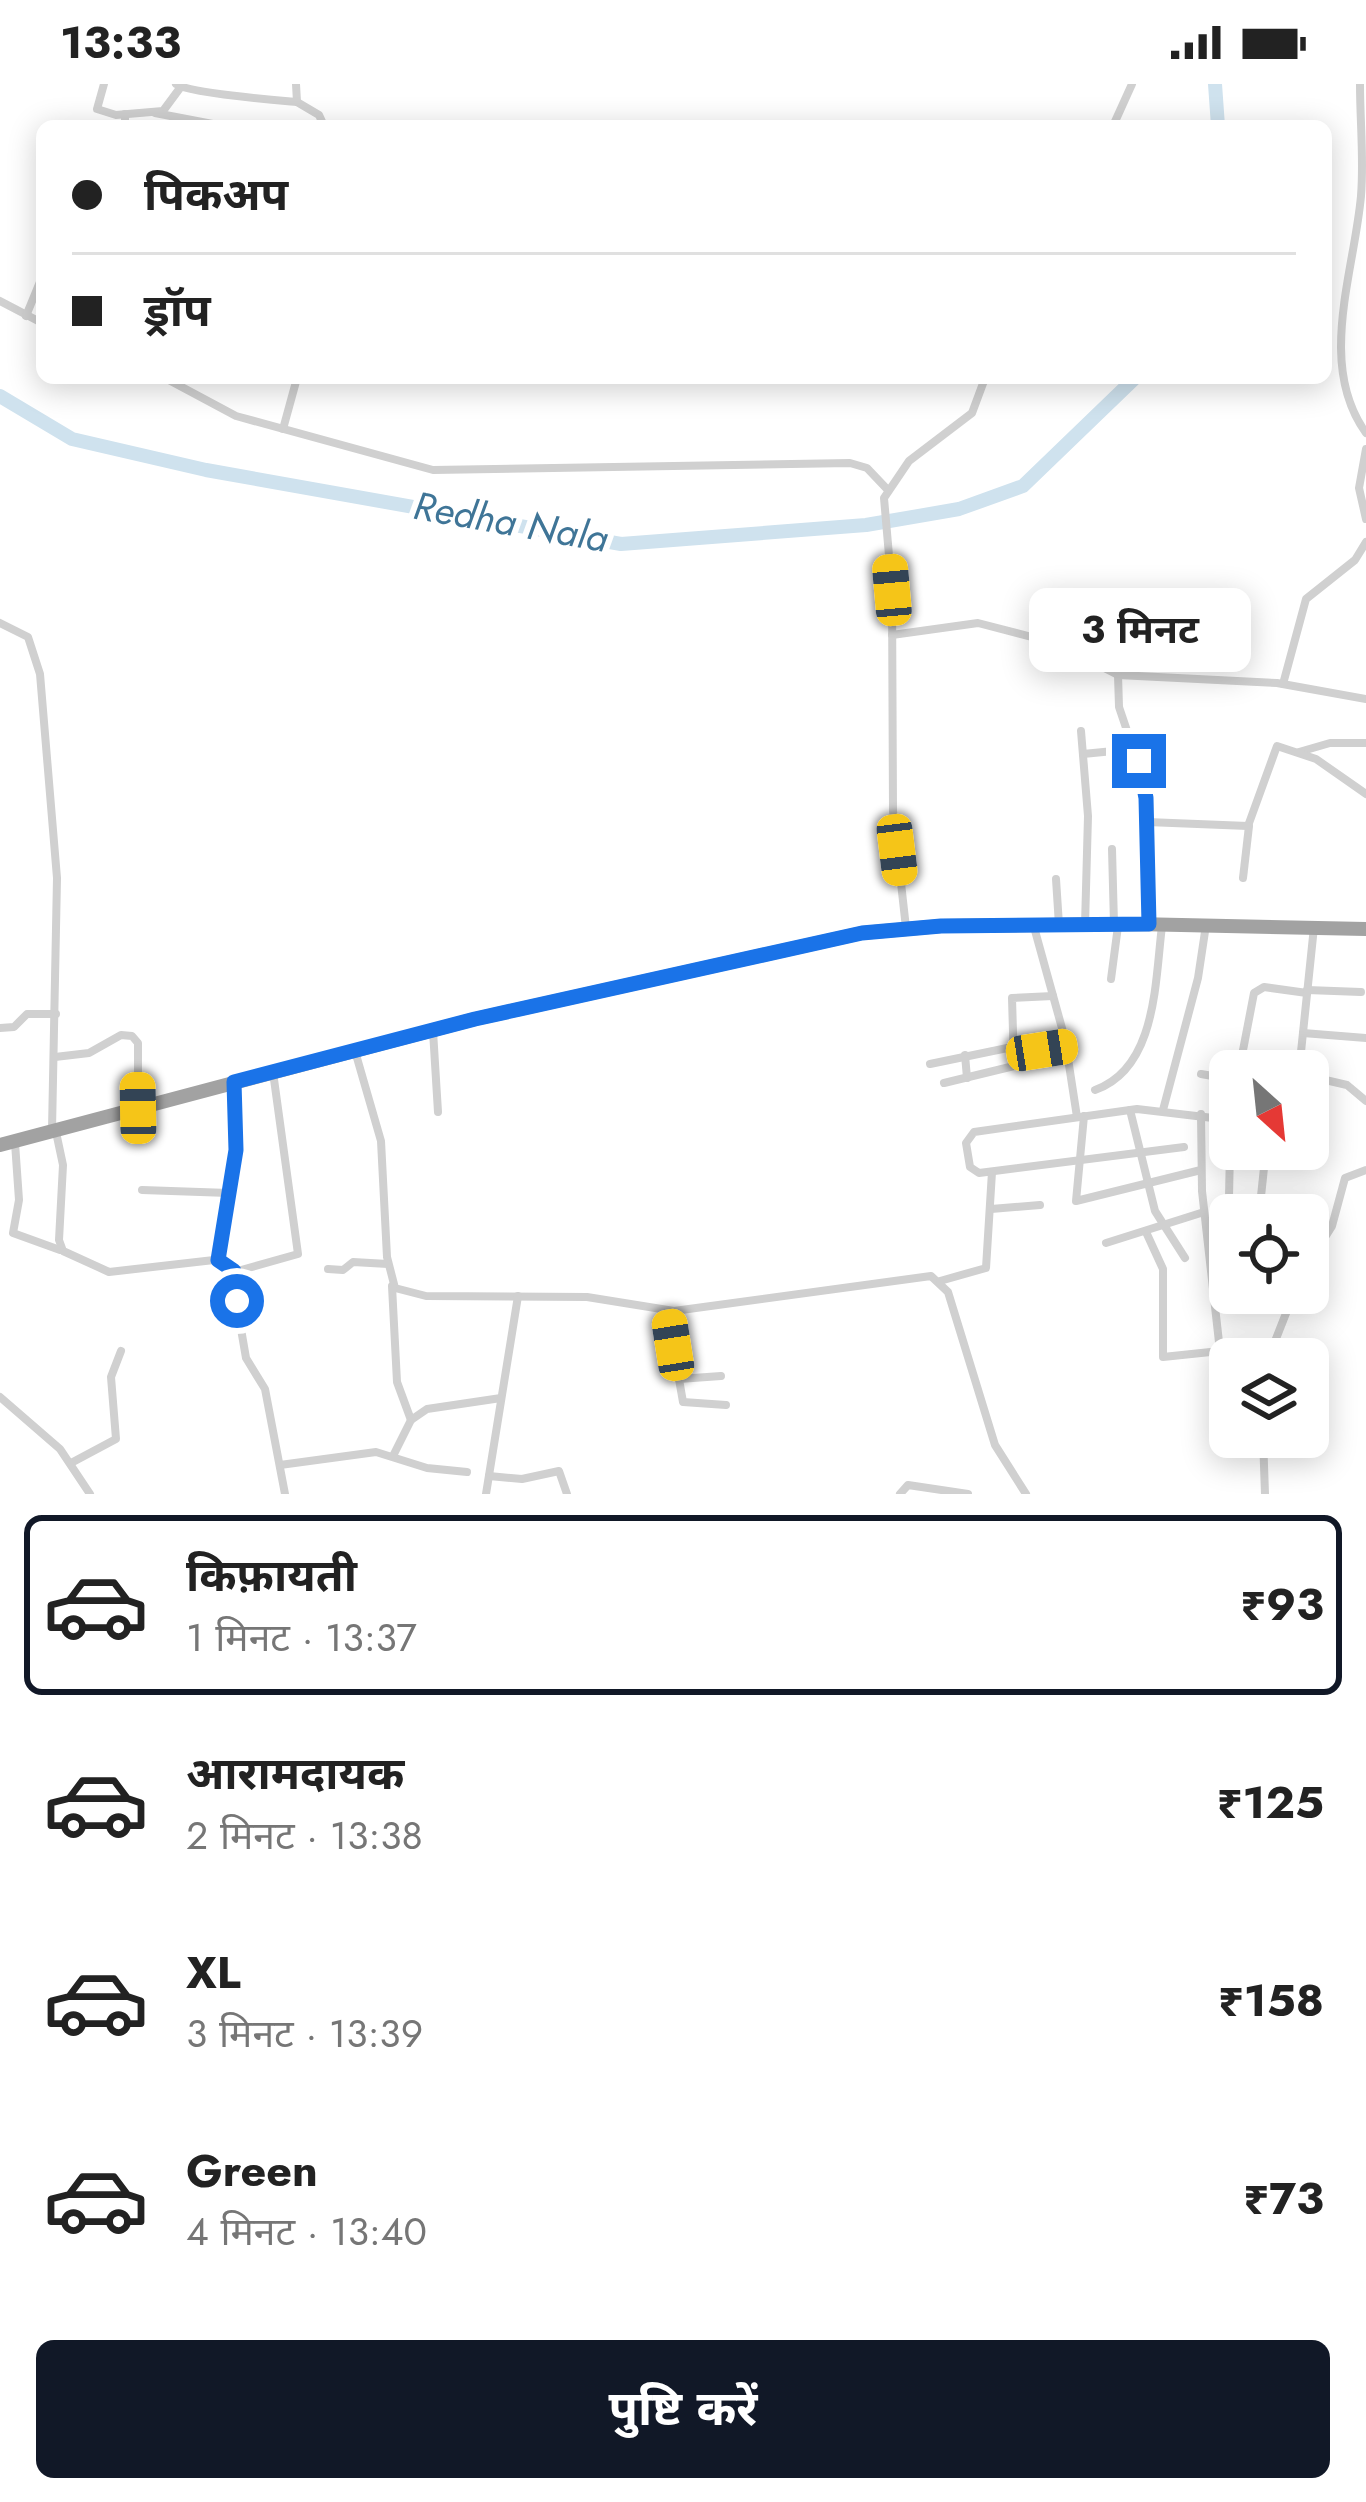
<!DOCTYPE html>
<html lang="hi">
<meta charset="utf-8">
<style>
body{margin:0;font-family:Jost,"Noto Sans Devanagari",sans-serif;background:#f2f2f2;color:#222;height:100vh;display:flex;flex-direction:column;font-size:45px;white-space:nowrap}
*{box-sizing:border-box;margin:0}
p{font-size:39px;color:#767676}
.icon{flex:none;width:66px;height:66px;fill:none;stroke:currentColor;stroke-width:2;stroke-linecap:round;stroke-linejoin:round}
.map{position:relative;height:1410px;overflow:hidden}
.details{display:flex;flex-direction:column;background:#fff;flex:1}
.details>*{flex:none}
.hud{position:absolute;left:36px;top:36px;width:1296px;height:264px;border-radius:18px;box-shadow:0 6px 30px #0003;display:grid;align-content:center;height:264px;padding:0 36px;background:#fff}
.needle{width:78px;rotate:153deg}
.tools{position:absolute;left:1209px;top:966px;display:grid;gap:24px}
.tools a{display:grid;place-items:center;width:120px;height:120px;border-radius:18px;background:#fff;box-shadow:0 6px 30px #0003;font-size:60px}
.end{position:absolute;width:54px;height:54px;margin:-27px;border:15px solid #1a73e8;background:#fff;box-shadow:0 0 0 6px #fff}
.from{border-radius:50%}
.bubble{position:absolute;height:84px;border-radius:18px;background:#fff;box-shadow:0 6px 30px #0003;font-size:39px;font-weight:700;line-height:84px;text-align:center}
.car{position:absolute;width:36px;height:72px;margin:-36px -18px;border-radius:15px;box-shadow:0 0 9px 3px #0007;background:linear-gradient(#f5c518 24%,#345 0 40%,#f5c518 0 76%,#345 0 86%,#f5c518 0)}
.hud b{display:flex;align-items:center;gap:42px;height:114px;font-size:45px}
.hud b+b{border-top:3px solid #e0e0e0}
.hud i{width:30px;height:30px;background:#222}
ul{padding:21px 0 0;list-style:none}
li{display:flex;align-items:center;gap:36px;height:180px;margin:0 24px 18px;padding:0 12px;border:6px solid transparent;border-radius:18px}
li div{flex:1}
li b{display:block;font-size:45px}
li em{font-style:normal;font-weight:700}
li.selected{border-color:#111827}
li>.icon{width:108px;height:108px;stroke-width:1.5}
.cta{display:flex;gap:24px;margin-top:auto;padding:24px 36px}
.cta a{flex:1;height:138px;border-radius:18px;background:#111827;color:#fff;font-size:48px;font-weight:700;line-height:138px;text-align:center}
.status{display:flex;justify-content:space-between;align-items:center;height:84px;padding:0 60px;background:#fff;direction:ltr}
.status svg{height:33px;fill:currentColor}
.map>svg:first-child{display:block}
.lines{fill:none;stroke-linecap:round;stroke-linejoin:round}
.river{stroke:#cfe2ee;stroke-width:14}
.minor{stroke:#d0d0d0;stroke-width:8}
.trunk{stroke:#a2a2a2;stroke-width:14}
.route{stroke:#1a73e8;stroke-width:15}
.labels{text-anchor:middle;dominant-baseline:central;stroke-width:12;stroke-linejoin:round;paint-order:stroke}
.water-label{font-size:39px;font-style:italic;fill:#3f7597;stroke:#fff}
</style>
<div class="status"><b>13:33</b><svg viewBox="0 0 49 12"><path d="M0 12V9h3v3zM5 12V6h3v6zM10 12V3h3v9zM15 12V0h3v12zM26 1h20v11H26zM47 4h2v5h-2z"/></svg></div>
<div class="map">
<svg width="1366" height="1410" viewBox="0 0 1366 1410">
<rect width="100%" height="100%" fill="#fff"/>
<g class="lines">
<g class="river">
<path d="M1215,0L1218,42"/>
<path d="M0,312L72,355L206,386L621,460L866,441L959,425L1023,402L1135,294"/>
</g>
<g class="minor">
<path d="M104,0L97,25L116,31L163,27L180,4"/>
<path d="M176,0C188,9 275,16 297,18"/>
<path d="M296,0L297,18L319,31L324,42"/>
<path d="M1360,0C1360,38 1364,74 1361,112C1354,189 1317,281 1366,349"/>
<path d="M155,29L223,42"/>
<path d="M125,30V42"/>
<path d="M1113,42L1132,0"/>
<path d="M0,217L42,239"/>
<path d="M26,232L42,193"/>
<path d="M165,294L236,332L433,386L850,379L867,384L886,404"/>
<path d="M283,345L297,294"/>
<path d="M1366,365L1359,404L1366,435"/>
<path d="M0,539L28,553L40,590L57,794L52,1046"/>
<path d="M892,551L978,539L1055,559L1118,591L1277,599L1366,615"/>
<path d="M1118,591L1119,623L1145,700L1149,840"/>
<path d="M1283,600L1306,515L1355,476L1366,458"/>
<path d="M1081,647L1088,732L1085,841"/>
<path d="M1299,668L1330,659H1366"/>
<path d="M1083,670L1134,665"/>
<path d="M1147,738L1248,742L1277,662L1316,675L1366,710"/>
<path d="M1112,765L1114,840"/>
<path d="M1243,794L1249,742"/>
<path d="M1056,795L1059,841"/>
<path d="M1034,843L1065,955L1077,1033"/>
<path d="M906,844L893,727L892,506L884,414L909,377L972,329L985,294"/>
<path d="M1111,895L1118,842"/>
<path d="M1307,906L1361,908"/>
<path d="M0,944L14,943L27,930H56"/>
<path d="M433,947L438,1028"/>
<path d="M1303,949L1366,954"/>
<path d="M355,967L381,1057L387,1173L395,1204L426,1212L587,1213L674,1227L931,1192L948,1208L995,1361L1026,1410"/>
<path d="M1018,970L1067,962"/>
<path d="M965,971L967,994"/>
<path d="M55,973L89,969L121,951L132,952L138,959V1023"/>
<path d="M930,980L1017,962"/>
<path d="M1239,987L1254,909L1264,903L1307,909"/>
<path d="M1299,987L1314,843"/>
<path d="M1201,990L1230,995"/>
<path d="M1308,992L1347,1001L1366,1017"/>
<path d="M944,999L1014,982L1012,914L1053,912"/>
<path d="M1095,1006C1157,984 1155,897 1162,842"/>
<path d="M1130,1026L1155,1127L1185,1174"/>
<path d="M1163,1026L1198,894L1206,841"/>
<path d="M1201,1030L1202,1107L1220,1267"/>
<path d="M1084,1032L1076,1117L1201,1086"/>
<path d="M56,1048L63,1081L59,1156L63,1167L109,1188L214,1176L230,1181L246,1274L265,1305L285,1410"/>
<path d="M15,1059L19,1116L13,1149L60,1166"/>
<path d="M1184,1063L979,1089L970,1083L966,1059L974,1048L1137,1025L1230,1036"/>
<path d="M142,1106L229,1109"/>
<path d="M991,1125L1040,1121"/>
<path d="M1229,1131H1259"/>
<path d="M1259,1131L1266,1065"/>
<path d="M1146,1148L1163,1185V1273L1220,1267L1252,1275"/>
<path d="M1106,1159L1204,1128"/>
<path d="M1228,1161L1230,1065"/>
<path d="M217,1176L236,1066L234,999"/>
<path d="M1308,1180L1332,1142L1345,1094L1366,1086"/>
<path d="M328,1185L343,1186L353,1178L388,1180"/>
<path d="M1211,1185L1230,1186"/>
<path d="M234,1188L298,1170L273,988"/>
<path d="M940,1197L986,1184L992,1088"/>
<path d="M392,1202L397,1298L411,1336"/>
<path d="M667,1227L683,1318L726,1321"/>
<path d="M1268,1275L1294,1209"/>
<path d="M679,1295L721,1292"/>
<path d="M0,1313L60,1365L90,1410"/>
<path d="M1263,1353L1265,1410"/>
<path d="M393,1372L411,1336L427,1325L501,1314"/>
<path d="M71,1379L116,1355L111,1293L121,1267"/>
<path d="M280,1381L376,1368L427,1384L467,1388"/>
<path d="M489,1392L522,1395L559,1387L567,1410"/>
<path d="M486,1410L518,1212"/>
<path d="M900,1410L908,1401L968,1410"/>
</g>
<path class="trunk" d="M0,1061L475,935L862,849L941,842L1136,840L1366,845"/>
</g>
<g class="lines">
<path class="route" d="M237,1217L234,1187L218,1176L236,1066L234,998L475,935L862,849L941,842L1149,840L1146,714L1139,677"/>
</g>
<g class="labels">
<g class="water-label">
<text transform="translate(511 438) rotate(10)">Redha Nala</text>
</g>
</g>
</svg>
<div class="tools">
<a><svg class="needle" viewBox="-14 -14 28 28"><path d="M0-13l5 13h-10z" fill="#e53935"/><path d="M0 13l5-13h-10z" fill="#767676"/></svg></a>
<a><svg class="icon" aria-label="locate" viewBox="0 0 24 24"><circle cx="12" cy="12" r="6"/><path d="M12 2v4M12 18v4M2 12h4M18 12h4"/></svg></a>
<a><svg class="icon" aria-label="layers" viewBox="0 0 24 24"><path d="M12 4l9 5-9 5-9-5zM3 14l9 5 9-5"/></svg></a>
</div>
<i class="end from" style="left:237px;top:1217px"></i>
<i class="end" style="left:1139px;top:677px"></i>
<div class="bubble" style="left:1029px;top:504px;width:222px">3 मिनट</div>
<i class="car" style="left:892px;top:506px;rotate:355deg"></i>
<i class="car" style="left:897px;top:766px;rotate:173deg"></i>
<i class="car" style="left:1042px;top:966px;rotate:81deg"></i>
<i class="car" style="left:138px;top:1024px;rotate:359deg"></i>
<i class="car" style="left:673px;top:1261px;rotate:351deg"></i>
<div class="hud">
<b><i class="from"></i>पिकअप</b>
<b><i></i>ड्रॉप</b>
</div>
</div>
<section class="details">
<ul>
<li class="selected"><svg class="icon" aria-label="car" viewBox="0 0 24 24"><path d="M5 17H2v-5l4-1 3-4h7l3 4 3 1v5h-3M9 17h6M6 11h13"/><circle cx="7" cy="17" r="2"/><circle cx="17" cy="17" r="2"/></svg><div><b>किफ़ायती</b><p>1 मिनट · 13:37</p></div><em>₹93</em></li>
<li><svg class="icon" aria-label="car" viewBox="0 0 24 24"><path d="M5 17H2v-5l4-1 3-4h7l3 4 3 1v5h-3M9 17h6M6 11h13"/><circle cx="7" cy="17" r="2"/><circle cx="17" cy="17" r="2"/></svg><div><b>आरामदायक</b><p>2 मिनट · 13:38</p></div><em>₹125</em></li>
<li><svg class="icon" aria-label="car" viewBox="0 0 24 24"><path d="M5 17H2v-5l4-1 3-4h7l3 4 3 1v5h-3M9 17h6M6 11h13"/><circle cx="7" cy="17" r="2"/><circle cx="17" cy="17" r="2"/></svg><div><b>XL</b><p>3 मिनट · 13:39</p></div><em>₹158</em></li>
<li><svg class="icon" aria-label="car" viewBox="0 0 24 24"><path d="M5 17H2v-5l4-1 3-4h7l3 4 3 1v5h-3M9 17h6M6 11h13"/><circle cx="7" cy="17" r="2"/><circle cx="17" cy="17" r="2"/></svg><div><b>Green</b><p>4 मिनट · 13:40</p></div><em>₹73</em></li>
</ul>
<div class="cta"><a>पुष्टि करें</a></div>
</section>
